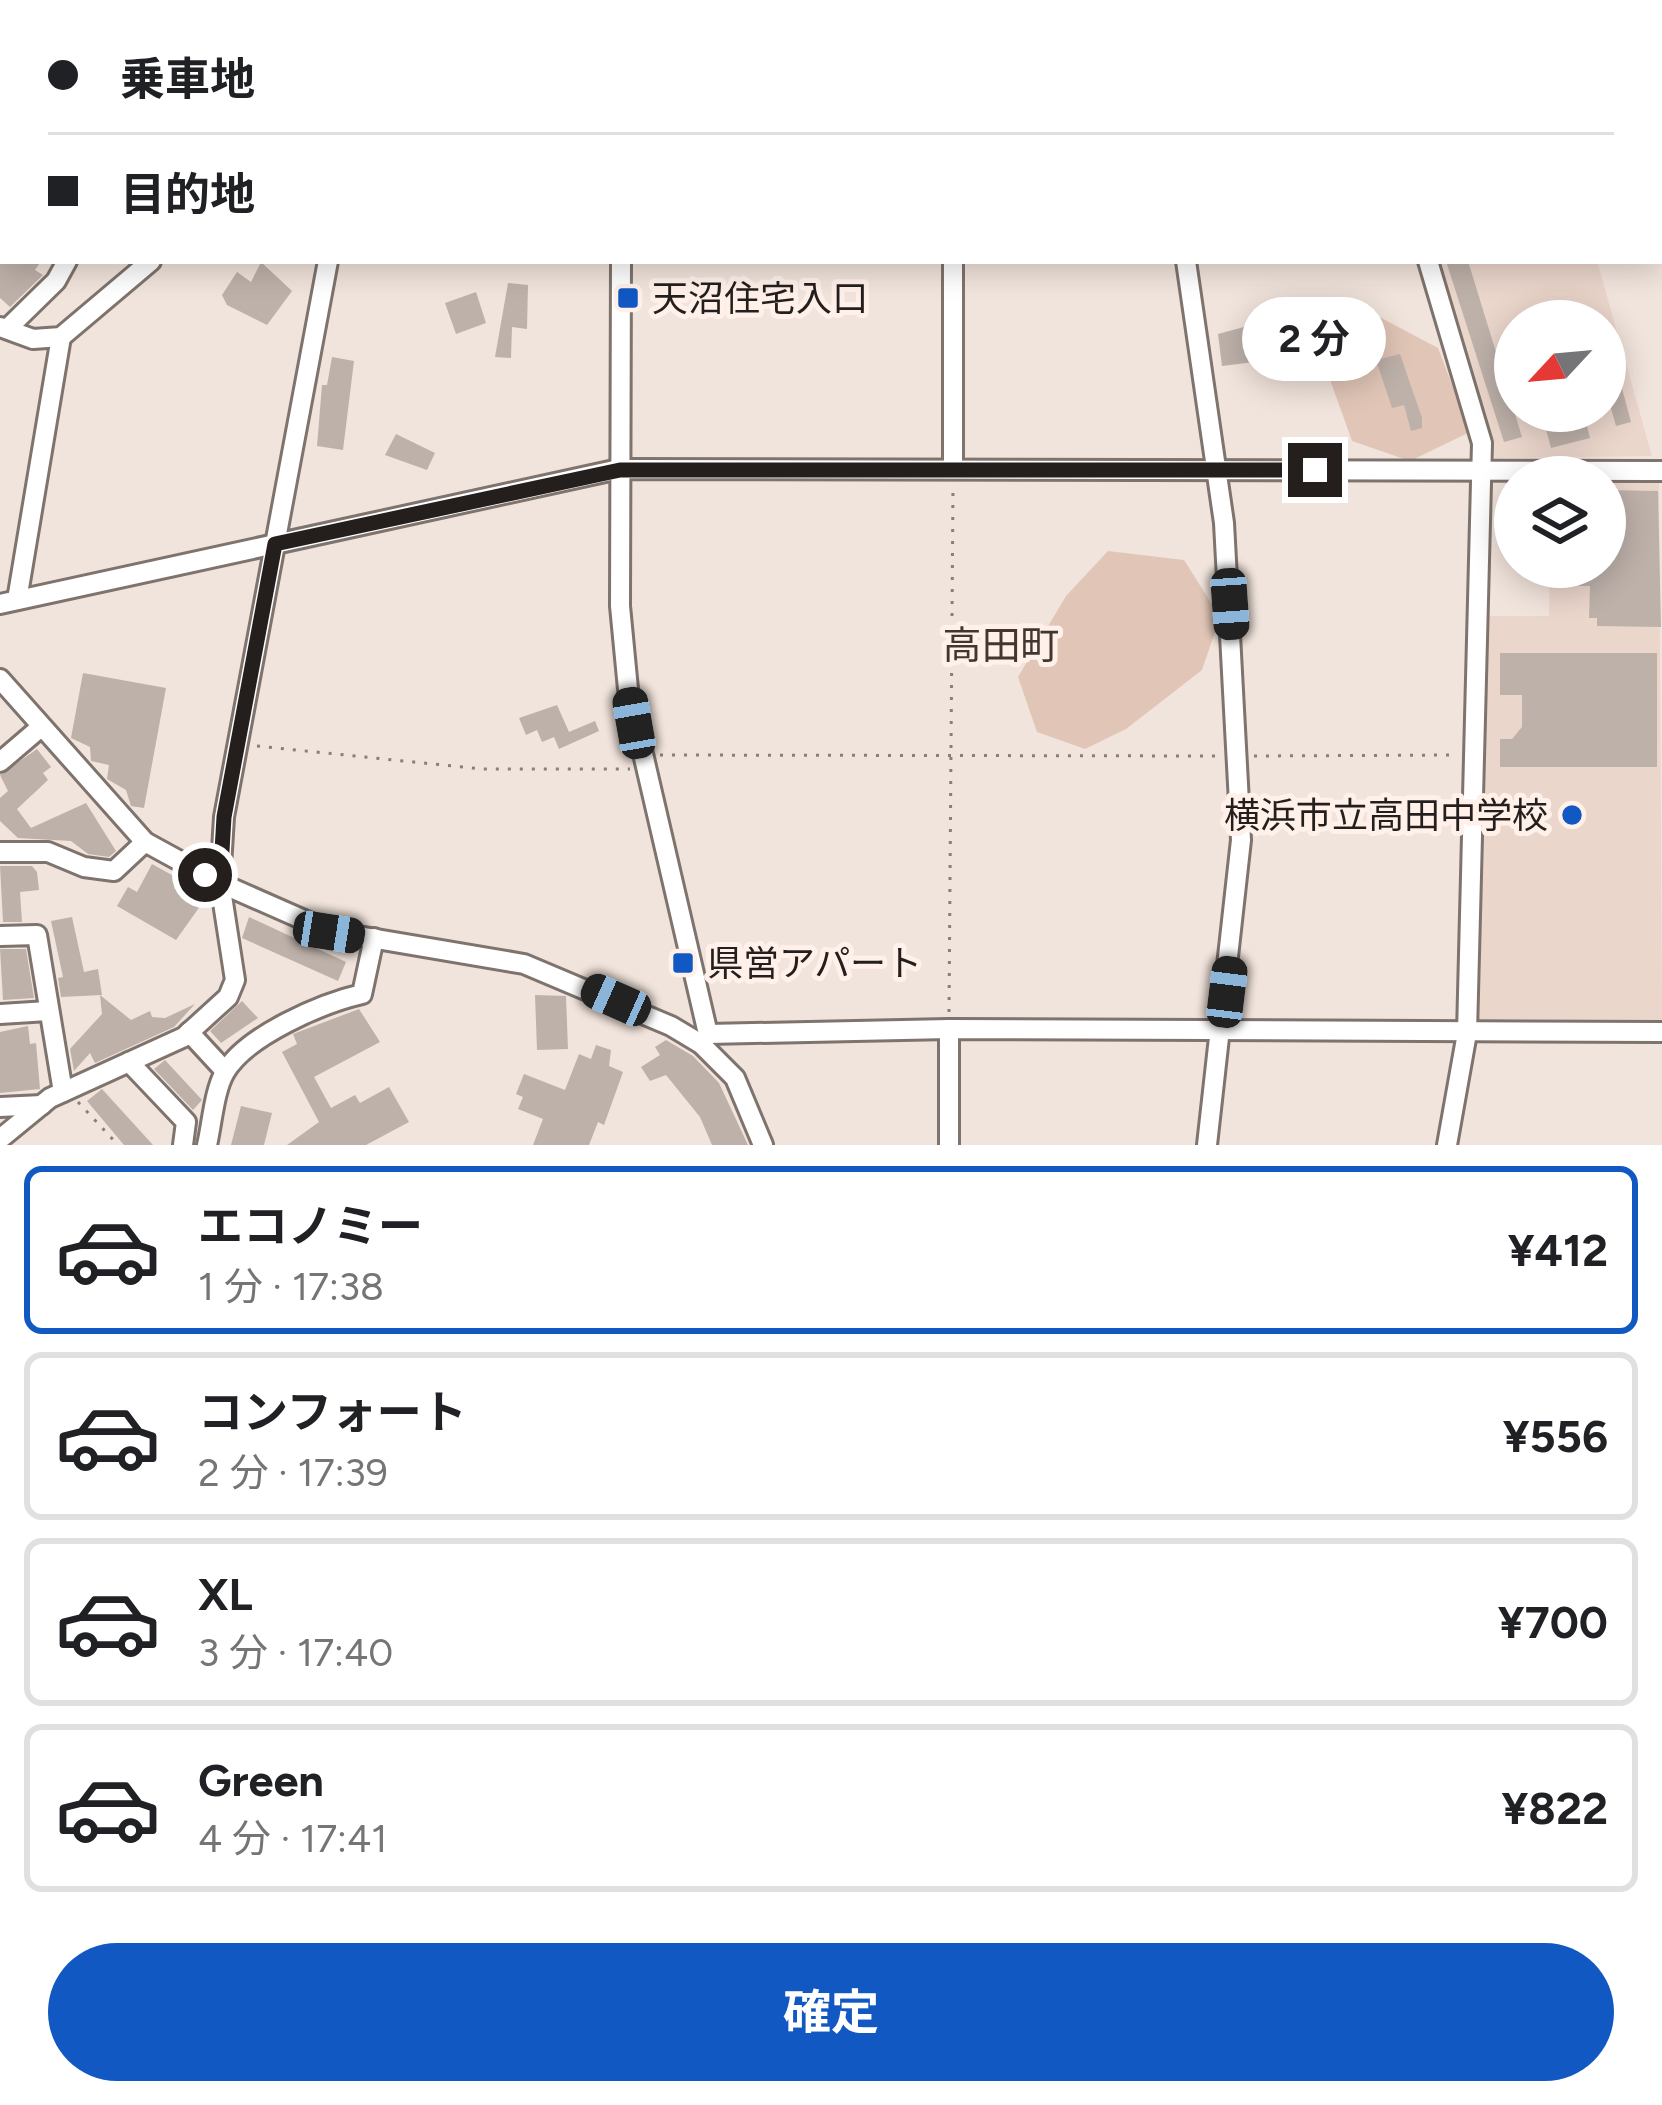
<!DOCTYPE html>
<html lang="ja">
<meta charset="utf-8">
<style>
body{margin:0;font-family:Figtree,"Noto Sans JP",sans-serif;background:#f2f2f2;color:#202124;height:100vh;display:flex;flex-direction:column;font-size:45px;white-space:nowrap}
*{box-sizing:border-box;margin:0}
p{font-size:39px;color:#757577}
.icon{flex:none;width:66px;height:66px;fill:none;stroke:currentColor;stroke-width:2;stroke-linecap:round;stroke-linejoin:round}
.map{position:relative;height:1145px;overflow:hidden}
.side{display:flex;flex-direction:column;background:#fff;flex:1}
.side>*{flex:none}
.guide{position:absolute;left:0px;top:0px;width:1662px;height:264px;box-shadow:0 6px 30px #0003;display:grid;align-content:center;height:264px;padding:0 48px;background:#fff}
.needle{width:78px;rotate:244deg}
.controls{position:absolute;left:1494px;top:300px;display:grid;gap:24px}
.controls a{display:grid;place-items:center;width:132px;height:132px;border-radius:50%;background:#fff;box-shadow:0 6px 30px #0003;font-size:60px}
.end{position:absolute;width:54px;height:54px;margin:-27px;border:15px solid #241f1d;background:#fff;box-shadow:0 0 0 6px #fff}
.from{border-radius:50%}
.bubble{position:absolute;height:84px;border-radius:42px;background:#fff;box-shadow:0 6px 30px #0003;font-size:39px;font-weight:700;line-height:84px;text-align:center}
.car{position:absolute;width:36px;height:72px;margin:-36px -18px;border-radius:15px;box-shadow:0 0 9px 3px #0007;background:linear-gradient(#222 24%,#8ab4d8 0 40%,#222 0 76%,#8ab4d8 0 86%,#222 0)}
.guide b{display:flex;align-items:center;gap:42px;height:114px;font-size:45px}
.guide b+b{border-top:3px solid #e0e0e0}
.guide i{width:30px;height:30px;background:#202124}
ul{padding:21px 0 0;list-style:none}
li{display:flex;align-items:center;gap:36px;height:168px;margin:0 24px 18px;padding:0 24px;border:6px solid #e0e0e0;border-radius:18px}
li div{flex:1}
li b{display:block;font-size:45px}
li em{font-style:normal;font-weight:700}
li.on{border-color:#1158c3}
li>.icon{width:108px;height:108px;stroke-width:1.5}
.action{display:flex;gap:24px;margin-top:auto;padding:24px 48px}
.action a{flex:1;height:138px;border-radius:72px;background:#1158c3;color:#fff;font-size:48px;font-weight:700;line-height:138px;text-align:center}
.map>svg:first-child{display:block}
.built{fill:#ebd6cb;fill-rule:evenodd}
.green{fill:#e1c6b7}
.building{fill:#beb1aa}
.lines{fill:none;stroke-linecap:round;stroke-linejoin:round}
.minor-casing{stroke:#7f736d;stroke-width:24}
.path{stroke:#887f7a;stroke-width:3;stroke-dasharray:3 9;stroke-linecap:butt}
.minor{stroke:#fff;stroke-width:18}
.route{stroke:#241f1d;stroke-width:15}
.poi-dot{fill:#1158c3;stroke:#fff1ea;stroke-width:4.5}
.labels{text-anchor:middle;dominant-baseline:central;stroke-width:10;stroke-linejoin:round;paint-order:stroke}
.poi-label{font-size:36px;fill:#241f1d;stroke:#fff1ea;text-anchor:start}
.neighbourhood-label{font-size:39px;fill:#413630;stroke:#fff1ea}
</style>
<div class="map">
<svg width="1662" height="1145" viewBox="0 0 1662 1145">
<rect width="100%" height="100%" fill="#f1e4dc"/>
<g class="built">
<path d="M1436,261H1597L1652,456L1495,458ZM1515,321H1605V411H1515Z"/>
<path d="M1659,481L1662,1023H1483L1475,1014L1489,616H1549L1550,567H1605V482Z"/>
</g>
<g class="green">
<path d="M1355,304L1438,348L1470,432L1410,461L1352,441L1328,374Z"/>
<path d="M1108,551L1184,560L1220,617L1202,670L1126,729L1085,749L1037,732L1018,677L1066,596Z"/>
</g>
<g class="building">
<path d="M0,261H41L35,270L43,275L10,307L0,298Z"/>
<path d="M1446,261H1468L1522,437L1504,442Z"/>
<path d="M261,262L292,291L267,325L227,305L222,295L237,272L251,282Z"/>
<path d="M508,283L528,285L527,329L512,327L511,358L495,357Z"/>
<path d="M476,292L486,323L456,334L445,303Z"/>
<path d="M1266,321L1285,358L1222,366L1218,334Z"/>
<path d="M1400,354L1422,418V428L1411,431L1404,405L1392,408L1376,360Z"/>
<path d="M332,357L354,361L343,450L317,446L322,385H327Z"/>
<path d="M1616,366L1631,422L1616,426L1605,387V369Z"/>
<path d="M1541,411H1583L1590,438L1551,448Z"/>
<path d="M396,434L435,453L427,470L385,455Z"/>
<path d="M1605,490L1658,491L1661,627L1597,626V618H1589L1590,586H1579V572L1600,573L1605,567Z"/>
<path d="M1500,653H1657V767H1500V739H1512L1522,727V695H1500Z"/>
<path d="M83,673L166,688L144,808L131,806L126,790L107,779L109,765L91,761L90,747L71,738Z"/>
<path d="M557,705L569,732L595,721L599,731L559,749L554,737L542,742L537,730L526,735L519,718Z"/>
<path d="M37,749L51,767L43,773L48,780L17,809L31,828L86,803L116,851L109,857L88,854L71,841L18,838L0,821V798L8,791L0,775Z"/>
<path d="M152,864L208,895L176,940L117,906L128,887L137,892Z"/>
<path d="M0,866H32L37,872L39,890L20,892L22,922H3Z"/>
<path d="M72,917L84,972L98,969L102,995L61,997L58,978L63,977L51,921Z"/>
<path d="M249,917L346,962L338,981L242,938Z"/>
<path d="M0,949H26L34,998L3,1000Z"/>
<path d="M100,995L131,1020L150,1011L152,1017L165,1018L195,1004L174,1027L95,1063L90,1053L74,1071L70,1049L102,1014Z"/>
<path d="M535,995L566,996L568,1049L537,1050Z"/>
<path d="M242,1001L258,1018L221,1043L210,1031Z"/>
<path d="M359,1009L380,1042L314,1077L331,1108L355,1095L360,1103L389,1087L409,1122L366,1145H287L319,1122L282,1052L297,1044L293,1034Z"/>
<path d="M28,1026L30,1044L36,1043L40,1089L0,1093V1032Z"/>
<path d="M666,1040L693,1056L719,1083L748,1145H712L700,1117L666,1075L650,1081L641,1067L660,1055L655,1047Z"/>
<path d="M596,1045L611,1050L609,1066L623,1072L604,1125L598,1122L589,1145H533L543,1119L518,1109L523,1097L516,1094L524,1074L565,1090L579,1054L591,1059Z"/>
<path d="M165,1060L202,1100L193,1110L154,1069Z"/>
<path d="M102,1089L153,1145H124L87,1101Z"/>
<path d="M241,1106L272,1113L264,1145H231Z"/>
</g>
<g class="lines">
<g class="minor-casing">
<g id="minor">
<path d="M620,0V3"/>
<path d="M943,0V3"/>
<path d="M1173,0V3"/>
<path d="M1361,0L1369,3"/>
<path d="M91,3L92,0"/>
<path d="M151,3L153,0"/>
<path d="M195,3L197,0"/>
<path d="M376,3L377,0"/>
<path d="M1659,75H1662"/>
<path d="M0,178L3,174"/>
<path d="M621,261L620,606L628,689L708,1034L701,1044"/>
<path d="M1186,261L1224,523L1241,840L1207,1145"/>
<path d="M1428,261L1482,443L1467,1033L1447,1145"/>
<path d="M0,327L33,339L61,337L151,261"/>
<path d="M8,328L56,281L67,261"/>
<path d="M953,468V261"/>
<path d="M17,600L61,337"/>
<path d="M0,604L619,469L1662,471"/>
<path d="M0,679L145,842L220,883L329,931L524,964L671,1026L701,1044L735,1078L763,1145"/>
<path d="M0,762L41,727"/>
<path d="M0,852H48L84,867L114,871L145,842"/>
<path d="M0,936L37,935L63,1092"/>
<path d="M0,1014L48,1011"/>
<path d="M189,1032L225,1071"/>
<path d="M708,1034L949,1029L1662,1032"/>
<path d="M129,1062L186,1122L183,1145"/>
<path d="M0,1107L42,1105"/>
<path d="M0,1139L50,1098L184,1037L228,997L235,980L220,883L224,817L328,261"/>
<path d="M207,1145C212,1124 214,1091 225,1072C247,1035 323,1003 362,994L374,938"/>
<path d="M949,1145V1029"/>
</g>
</g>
<g class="path">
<path d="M257,746L482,769H630"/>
<path d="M660,755L1220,756"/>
<path d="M1254,756L1454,755"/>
<path d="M949,1012L953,487"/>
<path d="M78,1102L118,1145"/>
</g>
<use href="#minor" class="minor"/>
</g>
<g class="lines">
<path class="route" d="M205,875L220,884L224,817L275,544L620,470H1315"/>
</g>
<g class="poi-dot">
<rect x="616" y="286" width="24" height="24" rx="6"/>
<circle cx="1572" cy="815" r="12"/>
<rect x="671" y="951" width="24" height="24" rx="6"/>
</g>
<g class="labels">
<g class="poi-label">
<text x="652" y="298">天沼住宅入口</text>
<text x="1548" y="815" text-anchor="end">横浜市立高田中学校</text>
<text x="707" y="963">県営アパート</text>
</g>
<g class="neighbourhood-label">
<text x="1001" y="645">高田町</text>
</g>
</g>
</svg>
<div class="controls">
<a><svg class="needle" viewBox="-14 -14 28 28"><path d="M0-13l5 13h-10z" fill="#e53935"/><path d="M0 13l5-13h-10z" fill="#757577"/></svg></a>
<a><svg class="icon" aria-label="layers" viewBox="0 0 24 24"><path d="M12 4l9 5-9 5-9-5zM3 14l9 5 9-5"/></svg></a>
</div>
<i class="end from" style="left:205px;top:875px"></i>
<i class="end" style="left:1315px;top:470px"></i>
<div class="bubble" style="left:1242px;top:297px;width:144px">2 分</div>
<i class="car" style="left:1230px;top:604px;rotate:176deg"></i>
<i class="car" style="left:634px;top:723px;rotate:350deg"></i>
<i class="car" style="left:329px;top:932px;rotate:99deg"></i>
<i class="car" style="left:1227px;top:992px;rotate:7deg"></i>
<i class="car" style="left:616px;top:1000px;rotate:294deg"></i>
<div class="guide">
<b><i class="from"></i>乗車地</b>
<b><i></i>目的地</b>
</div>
</div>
<section class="side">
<ul>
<li class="on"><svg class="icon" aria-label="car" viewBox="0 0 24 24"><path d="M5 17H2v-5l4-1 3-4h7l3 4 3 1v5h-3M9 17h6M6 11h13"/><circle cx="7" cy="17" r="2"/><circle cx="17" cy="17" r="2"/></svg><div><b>エコノミー</b><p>1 分 · 17:38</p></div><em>¥412</em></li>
<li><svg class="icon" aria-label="car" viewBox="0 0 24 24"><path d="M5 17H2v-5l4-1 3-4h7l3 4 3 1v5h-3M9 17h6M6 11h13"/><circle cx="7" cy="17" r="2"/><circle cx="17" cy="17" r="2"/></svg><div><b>コンフォート</b><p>2 分 · 17:39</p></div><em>¥556</em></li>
<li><svg class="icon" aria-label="car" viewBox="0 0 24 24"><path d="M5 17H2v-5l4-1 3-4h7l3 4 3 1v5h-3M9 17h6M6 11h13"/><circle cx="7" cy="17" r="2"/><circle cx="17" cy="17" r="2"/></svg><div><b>XL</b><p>3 分 · 17:40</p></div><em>¥700</em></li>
<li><svg class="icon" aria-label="car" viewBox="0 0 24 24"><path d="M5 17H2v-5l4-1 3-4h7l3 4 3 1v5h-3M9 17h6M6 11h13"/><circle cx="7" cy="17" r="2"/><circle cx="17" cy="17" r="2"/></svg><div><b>Green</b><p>4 分 · 17:41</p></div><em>¥822</em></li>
</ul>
<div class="action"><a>確定</a></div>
</section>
